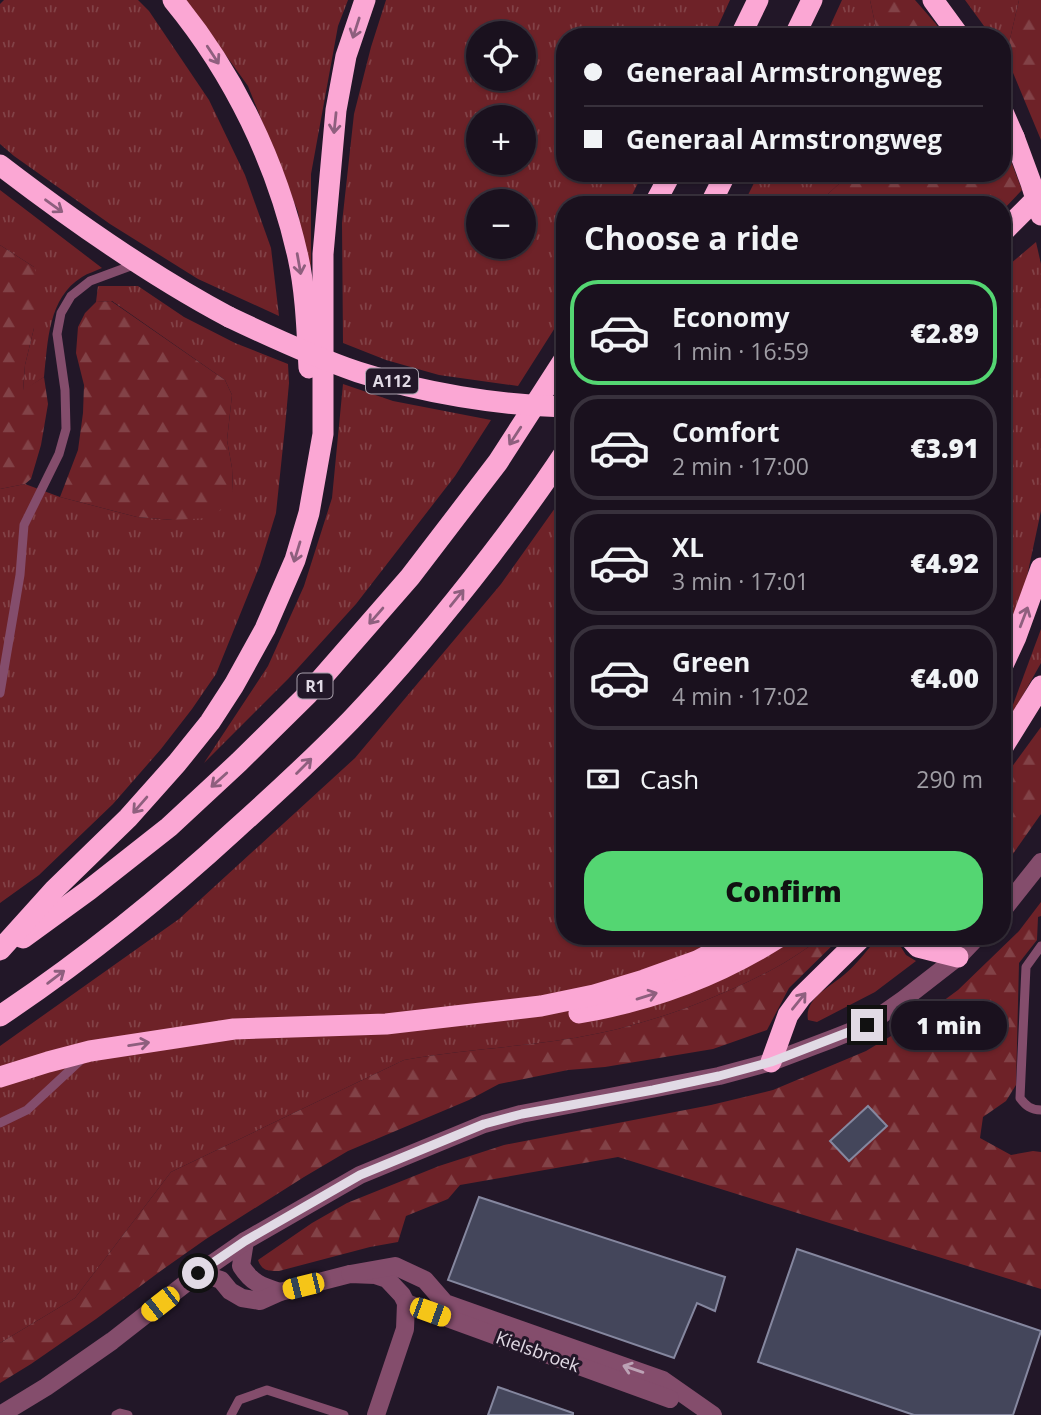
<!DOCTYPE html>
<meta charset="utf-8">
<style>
body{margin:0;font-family:"Open Sans",sans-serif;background:#271f2b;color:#f1f3f6;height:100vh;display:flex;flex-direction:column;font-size:26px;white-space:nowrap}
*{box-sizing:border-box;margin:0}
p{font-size:23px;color:#9f9da4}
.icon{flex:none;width:38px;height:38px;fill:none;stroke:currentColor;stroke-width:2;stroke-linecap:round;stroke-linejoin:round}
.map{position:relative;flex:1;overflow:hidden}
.sheet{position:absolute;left:556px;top:196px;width:455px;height:749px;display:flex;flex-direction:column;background:#1a111e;border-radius:28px;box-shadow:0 2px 5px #0004,0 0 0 2px #38313c}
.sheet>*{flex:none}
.guide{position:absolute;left:556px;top:28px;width:455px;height:154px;border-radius:28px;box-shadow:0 2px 5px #0004,0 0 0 2px #38313c;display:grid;align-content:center;height:154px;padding:0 28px;background:#1a111e}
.tools{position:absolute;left:466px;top:21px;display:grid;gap:14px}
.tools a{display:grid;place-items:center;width:70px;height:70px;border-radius:50%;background:#1a111e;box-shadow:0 2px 5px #0004,0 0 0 2px #38313c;font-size:35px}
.end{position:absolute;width:32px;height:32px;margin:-16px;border:9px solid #e1dae5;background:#111;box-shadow:0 0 0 4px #111}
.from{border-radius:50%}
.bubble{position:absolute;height:49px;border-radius:24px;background:#1a111e;box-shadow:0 2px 5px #0004,0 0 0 2px #38313c;font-size:23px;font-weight:800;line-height:49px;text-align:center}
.car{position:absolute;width:21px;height:42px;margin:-21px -10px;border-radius:9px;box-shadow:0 0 5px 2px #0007;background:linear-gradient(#f5c518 24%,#345 0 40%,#f5c518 0 76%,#345 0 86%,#f5c518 0)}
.guide b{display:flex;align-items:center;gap:24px;height:66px;font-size:26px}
.guide b+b{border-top:2px solid #38313c}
.guide i{width:18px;height:18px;background:#f1f3f6}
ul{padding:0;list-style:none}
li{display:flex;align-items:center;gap:21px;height:105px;margin:0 14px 10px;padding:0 14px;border:4px solid #38313c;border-radius:28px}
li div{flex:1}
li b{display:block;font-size:26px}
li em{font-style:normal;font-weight:800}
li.on{border-color:#54d672}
li>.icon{width:63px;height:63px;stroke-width:1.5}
h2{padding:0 28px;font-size:32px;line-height:84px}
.pay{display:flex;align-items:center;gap:18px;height:77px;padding:0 28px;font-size:26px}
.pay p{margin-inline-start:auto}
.button{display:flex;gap:14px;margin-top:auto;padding:14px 28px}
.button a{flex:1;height:80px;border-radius:28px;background:#54d672;color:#111;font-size:28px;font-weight:800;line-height:80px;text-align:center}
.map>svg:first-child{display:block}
.grass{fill:url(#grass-tufts);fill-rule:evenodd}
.forest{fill:url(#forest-firs)}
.building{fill:#44465b;stroke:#85879f;stroke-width:2}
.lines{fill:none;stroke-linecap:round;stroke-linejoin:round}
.service{stroke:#844d6c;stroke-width:9}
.minor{stroke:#844d6c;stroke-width:18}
.tertiary{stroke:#844d6c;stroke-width:18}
.motorway{stroke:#fba7d4;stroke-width:21}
.motorway-bridge{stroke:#fba7d4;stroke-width:21}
.oneway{stroke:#8e5f7e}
.oneway2{stroke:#bca2b5}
.route{stroke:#e1dae5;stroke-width:9}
.labels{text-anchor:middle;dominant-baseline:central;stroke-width:6;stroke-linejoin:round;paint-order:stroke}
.shield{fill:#221728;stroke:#a8a0ac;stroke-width:2}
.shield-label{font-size:16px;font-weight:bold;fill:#e1dae5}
.street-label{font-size:18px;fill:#e1dae5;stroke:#221728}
</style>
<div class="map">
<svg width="1041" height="1415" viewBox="0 0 1041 1415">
<defs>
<pattern id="grass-tufts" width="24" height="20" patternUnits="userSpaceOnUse" patternTransform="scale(1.75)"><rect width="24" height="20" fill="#6e2228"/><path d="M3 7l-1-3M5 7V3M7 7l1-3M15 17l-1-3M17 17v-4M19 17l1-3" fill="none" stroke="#824247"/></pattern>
<pattern id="forest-firs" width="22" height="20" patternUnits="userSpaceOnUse" patternTransform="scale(1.75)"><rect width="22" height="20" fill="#6e2228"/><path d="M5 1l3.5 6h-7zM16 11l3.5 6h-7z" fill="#824247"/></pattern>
</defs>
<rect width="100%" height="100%" fill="#221728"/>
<g class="grass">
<path d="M4,0H138L149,11L209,100L245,175L271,248L279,316L198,279L110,224L14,156L0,144V4Z"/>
<path d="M186,0H348L338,26L311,174V291L298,212L248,86Z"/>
<path d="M386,0H730L713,37H565V173H643L627,205H565V312L518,386L439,375L386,360L343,343L342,223L354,114L371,47ZM478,33H523V79H478ZM478,117H523V163H478ZM478,201H523V247H478Z"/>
<path d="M842,0H870L878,37H825Z"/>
<path d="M965,0H1019L1006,56L1003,51V37H992Z"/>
<path d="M759,173H781L789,177L792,173H845L841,182L816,205H743Z"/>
<path d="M0,190L102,268C96,271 88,273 82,277C48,298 48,341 44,377L23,391L25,365L34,328V267L0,245Z"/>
<path d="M1036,242L1041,264V511L1023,595L1003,640V270Z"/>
<path d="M98,286H138L184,317L235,343L288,364L289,383L285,427L276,513L260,565L216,674L192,709L161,749L113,804L39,875L0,903V489L25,484L60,497L137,517L173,520L233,491L232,468L227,440L232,395L225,380L112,301L96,302Z"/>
<path d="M343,384L393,401L491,420L455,476L356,604L288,679L204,763L268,666L304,586L332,498Z"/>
<path d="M565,494V936H825C808,947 792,959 775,968C720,997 661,1020 600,1033C535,1047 469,1048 404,1060L171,1172L75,1298L0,1343V1046L179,919L355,758L501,584Z"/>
<path d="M1041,629V663L1004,729Z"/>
<path d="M879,936H894L906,955L916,961L875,992L817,1022L808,1020C804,998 832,986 845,974C858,963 868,949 879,936Z"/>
</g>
<g class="forest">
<path d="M870,0H915L936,24L944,37H878Z"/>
<path d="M1019,0H1041V140L1006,56Z"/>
<path d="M1003,140L1022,190L1003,210V205H816L841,182L845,173H1003Z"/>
<path d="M0,245L34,267L41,288L34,328L25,365L23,390L44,377L48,404L41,445L31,479L25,484L0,489Z"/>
<path d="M111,301L225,380L232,395L227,440L232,468L233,491L229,505L208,518L173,520L137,517L60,497L78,450L83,413L84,385L76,353L78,327L85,313L96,302Z"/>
<path d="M1041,727V814L1003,868V779Z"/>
<path d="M1041,902V916L1038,917L1037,940L1019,963L1016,1085L1006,1101L983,1117L980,1138L1011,1155L1033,1151L1041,1152V1289L618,1157L460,1185L448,1199L406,1216L398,1242L370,1247L279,1271C268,1271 262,1271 258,1260L312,1223L347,1203L439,1166L504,1145L711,1105L773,1090L866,1051L916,1021L958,990L1019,931Z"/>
<path d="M825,936H842L789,988L767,1030L713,1049L605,1067L568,1070L499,1084L469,1100L348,1151L304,1177L206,1239L162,1270L96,1319L31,1364L0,1383V1343L75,1298L171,1172L404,1060C469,1048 535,1047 600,1033C661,1020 720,997 775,968C792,959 808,947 825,936Z"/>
</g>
<g class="building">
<path d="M868,1106L887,1126L849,1161L830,1141Z"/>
<path d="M479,1197L725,1277L715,1311L697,1303L674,1358L448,1280Z"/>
<path d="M797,1249L1041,1331L1013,1415H914L758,1362Z"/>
<path d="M498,1387L573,1413V1415H488Z"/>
</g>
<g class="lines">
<g class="service">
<path d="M0,693L20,575L24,525L59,454L66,429L65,390L57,334L61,313L71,296L90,281L136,264"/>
<path d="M1041,946L1026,967L1020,1098C1026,1106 1031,1110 1041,1110"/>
<path d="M0,1123L27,1110L83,1058"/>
<path d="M116,1415L120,1413L128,1415"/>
<path d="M231,1415L239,1400L267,1390L344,1415"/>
</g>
<g class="minor">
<path d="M245,1241L241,1266C252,1283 261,1286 280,1292"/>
<path d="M199,1273L221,1280L230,1291L242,1298L260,1301L280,1292L350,1274L375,1275L387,1279L402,1295L406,1303L405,1329L376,1415"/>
<path d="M350,1274L395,1266L425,1280L445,1303L663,1380L713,1415"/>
<path d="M406,1303L670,1399"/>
</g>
<g class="tertiary">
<path d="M1003,910L1041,862"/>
<path d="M0,1415L46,1387L112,1341L199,1273L245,1241L360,1175L484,1124L521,1114L719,1076L771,1062L832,1039L867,1025L904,999L958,957L978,936"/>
</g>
<g class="motorway">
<path d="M173,0C234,74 277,163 298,257C306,293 307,331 309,368"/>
<path d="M933,0L960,37"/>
<path d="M740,37L758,0"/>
<path d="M794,37L812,0"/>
<path d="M1003,112L1014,137"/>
<path d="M0,165C73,221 148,274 229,317"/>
<path d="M654,205L671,173"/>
<path d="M710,205L726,173"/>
<path d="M1003,232L1041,194"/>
<path d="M1003,665L1016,637L1041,568"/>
<path d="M1003,747L1041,686"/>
<path d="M908,936L918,947L958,957"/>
<path d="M23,938L89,890L169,827L239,762L307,695L410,577L498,462L565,358"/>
<path d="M0,950L54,890L128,818L177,763L210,722L234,685L265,629L295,560L309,513L323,434V254L336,110L346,56L365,0"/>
<path d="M579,1013C650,1001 720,975 781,936"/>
<path d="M0,1016C85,959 161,898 236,829C275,794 314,758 351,720C401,668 447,612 491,555C517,521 542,487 565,452"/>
<path d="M771,1062L788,1015L801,997L863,936"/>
<path d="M0,1077L48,1062L90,1051L234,1029L386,1024L541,1006L594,995L644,980L697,961L744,936"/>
</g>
<g class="motorway-bridge">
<path d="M1014,137L1031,183L1041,215"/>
<path d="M229,317C271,337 314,357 358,372C423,393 497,405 565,407"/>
</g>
</g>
<defs><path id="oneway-shaft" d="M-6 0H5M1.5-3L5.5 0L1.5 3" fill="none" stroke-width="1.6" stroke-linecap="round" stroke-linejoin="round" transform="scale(1.75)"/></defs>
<g class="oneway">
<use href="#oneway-shaft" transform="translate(356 28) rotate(108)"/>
<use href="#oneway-shaft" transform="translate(213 55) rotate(57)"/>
<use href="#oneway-shaft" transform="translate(335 123) rotate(96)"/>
<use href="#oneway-shaft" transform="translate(54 206) rotate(36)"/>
<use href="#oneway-shaft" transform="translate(299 264) rotate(80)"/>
<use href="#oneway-shaft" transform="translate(515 436) rotate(123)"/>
<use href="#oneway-shaft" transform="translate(297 552) rotate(107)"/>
<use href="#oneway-shaft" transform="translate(457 598) rotate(-51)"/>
<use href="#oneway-shaft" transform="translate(376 616) rotate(131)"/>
<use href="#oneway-shaft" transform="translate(1024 617) rotate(-69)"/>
<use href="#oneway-shaft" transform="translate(304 766) rotate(-45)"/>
<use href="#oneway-shaft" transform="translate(219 780) rotate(138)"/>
<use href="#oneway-shaft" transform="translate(140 805) rotate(131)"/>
<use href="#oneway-shaft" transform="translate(56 977) rotate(-37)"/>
<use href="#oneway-shaft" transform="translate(647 996) rotate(-17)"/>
<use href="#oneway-shaft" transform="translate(799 1001) rotate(-51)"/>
<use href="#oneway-shaft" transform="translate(139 1044) rotate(-9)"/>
</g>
<use class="oneway2" href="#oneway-shaft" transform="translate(633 1369) rotate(-161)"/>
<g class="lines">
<path class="route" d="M198,1273L245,1241L360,1175L484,1124L522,1114L653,1090L719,1076L771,1062L867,1025"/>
</g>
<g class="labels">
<g class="shield">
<rect x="366" y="368.5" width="52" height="25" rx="5"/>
<rect x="297.5" y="673.5" width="35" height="25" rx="5"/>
</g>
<g class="shield-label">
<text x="392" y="381">A112</text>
<text x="315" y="686">R1</text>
</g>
<g class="street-label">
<text transform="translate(538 1351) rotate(20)">Kielsbroek</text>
</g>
</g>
</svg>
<div class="tools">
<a><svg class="icon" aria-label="locate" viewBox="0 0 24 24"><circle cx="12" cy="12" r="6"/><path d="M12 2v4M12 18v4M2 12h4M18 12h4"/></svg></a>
<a>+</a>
<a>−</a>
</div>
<i class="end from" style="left:198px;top:1273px"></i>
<i class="end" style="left:867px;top:1025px"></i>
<div class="bubble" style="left:891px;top:1001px;width:116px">1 min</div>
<i class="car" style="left:303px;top:1286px;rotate:256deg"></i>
<i class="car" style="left:160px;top:1304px;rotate:232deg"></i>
<i class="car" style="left:430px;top:1312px;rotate:110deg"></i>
<div class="guide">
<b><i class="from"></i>Generaal Armstrongweg</b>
<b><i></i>Generaal Armstrongweg</b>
</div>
<section class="sheet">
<h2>Choose a ride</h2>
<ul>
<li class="on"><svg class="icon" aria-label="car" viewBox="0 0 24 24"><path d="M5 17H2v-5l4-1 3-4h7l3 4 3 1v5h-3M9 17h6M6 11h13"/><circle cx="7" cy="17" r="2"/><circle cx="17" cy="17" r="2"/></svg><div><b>Economy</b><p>1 min · 16:59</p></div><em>€2.89</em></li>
<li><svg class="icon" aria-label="car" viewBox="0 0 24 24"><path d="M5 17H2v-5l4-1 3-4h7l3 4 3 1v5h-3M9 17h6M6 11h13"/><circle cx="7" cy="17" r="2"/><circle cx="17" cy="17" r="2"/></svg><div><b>Comfort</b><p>2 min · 17:00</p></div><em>€3.91</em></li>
<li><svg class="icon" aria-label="car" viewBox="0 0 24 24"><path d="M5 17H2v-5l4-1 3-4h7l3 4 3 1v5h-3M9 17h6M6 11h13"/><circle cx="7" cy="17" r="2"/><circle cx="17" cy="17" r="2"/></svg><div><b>XL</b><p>3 min · 17:01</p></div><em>€4.92</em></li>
<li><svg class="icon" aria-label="car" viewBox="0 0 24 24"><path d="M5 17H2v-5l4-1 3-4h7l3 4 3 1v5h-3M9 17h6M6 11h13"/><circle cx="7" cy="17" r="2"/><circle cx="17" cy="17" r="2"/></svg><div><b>Green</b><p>4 min · 17:02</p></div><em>€4.00</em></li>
</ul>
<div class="pay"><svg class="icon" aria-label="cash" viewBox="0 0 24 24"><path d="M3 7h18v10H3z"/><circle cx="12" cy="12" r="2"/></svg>Cash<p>290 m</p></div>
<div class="button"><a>Confirm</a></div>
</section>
</div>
